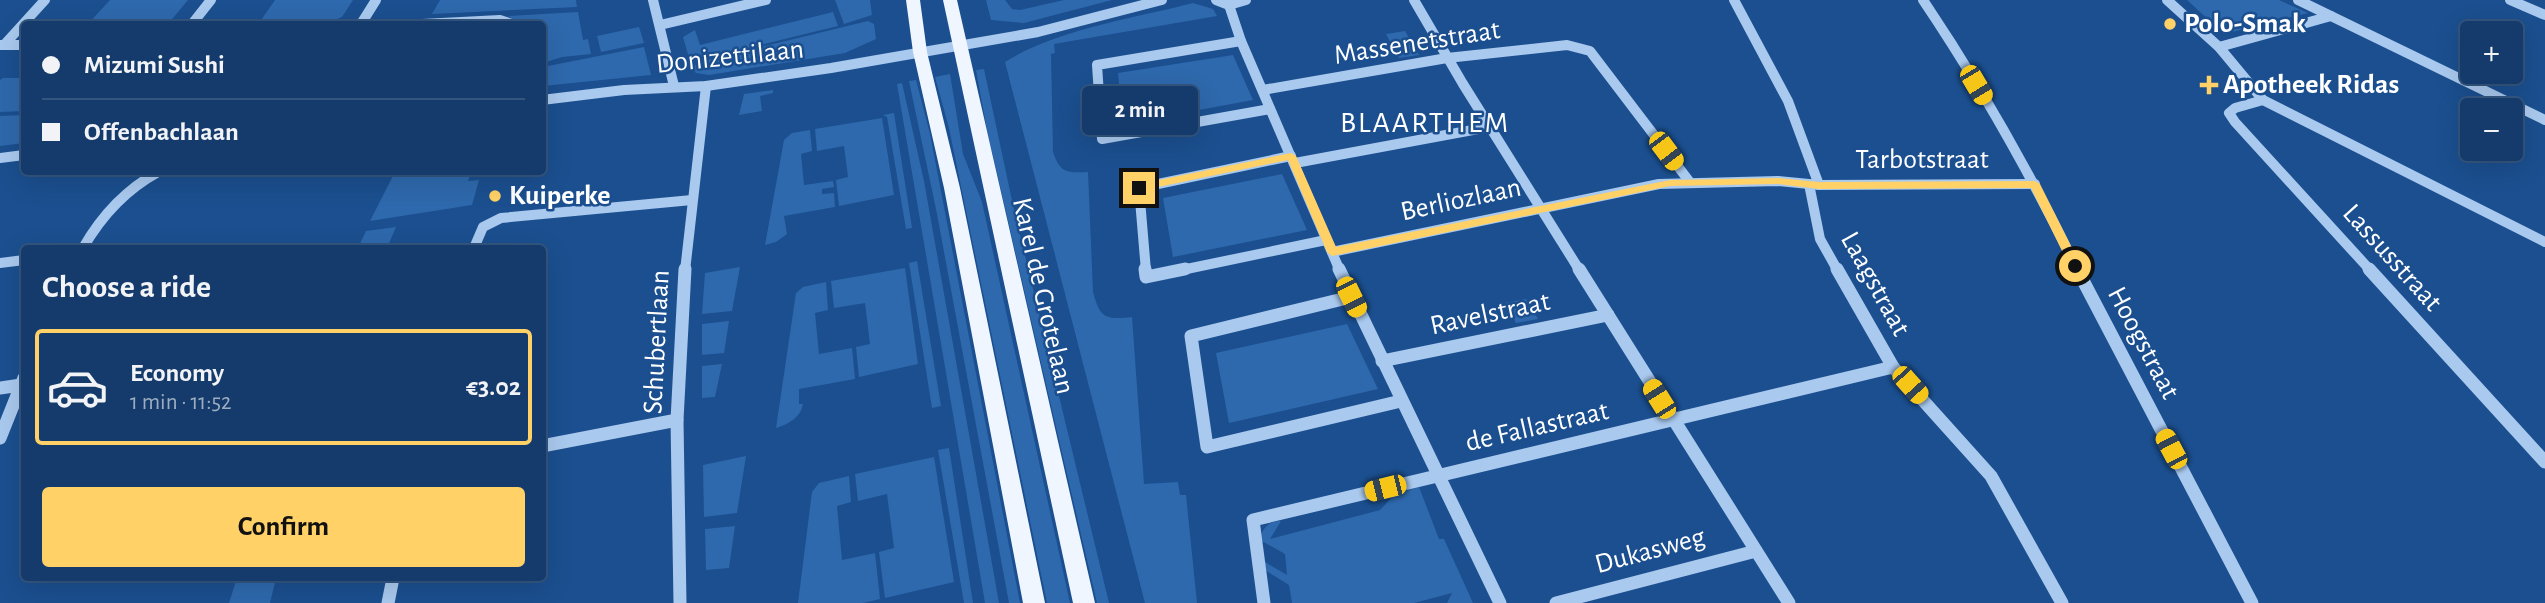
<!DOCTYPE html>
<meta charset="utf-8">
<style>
body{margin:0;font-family:"Alegreya Sans",sans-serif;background:#1d4271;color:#f1f3f6;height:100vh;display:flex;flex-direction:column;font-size:26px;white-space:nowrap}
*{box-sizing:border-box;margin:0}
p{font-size:23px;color:#9dadc1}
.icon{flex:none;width:38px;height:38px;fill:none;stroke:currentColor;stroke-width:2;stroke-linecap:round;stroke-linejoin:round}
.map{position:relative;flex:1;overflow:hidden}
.details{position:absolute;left:21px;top:245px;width:525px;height:336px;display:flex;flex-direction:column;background:#143b6b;border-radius:7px;box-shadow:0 7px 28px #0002,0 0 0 2px #33557e}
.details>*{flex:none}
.hud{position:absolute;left:21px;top:21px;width:525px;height:154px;border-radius:7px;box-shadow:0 7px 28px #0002,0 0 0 2px #33557e;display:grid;align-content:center;height:154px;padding:0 21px;background:#143b6b}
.fabs{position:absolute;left:2460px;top:21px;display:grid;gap:14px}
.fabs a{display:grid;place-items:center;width:63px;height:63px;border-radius:7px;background:#143b6b;box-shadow:0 7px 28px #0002,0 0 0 2px #33557e;font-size:35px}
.end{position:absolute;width:32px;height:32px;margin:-16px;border:9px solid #ffd166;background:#111;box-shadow:0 0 0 4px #111}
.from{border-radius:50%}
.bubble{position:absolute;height:49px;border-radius:7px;background:#143b6b;box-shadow:0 7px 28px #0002,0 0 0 2px #33557e;font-size:23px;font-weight:700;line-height:49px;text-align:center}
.car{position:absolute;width:21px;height:42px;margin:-21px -10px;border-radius:9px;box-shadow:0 0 5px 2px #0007;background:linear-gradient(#f5c518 24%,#345 0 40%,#f5c518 0 76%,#345 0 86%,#f5c518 0)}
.hud b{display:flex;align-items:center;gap:24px;height:66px;font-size:26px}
.hud b+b{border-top:2px solid #33557e}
.hud i{width:18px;height:18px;background:#f1f3f6}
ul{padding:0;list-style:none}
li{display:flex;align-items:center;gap:21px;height:116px;margin:0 14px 10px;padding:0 7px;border:4px solid transparent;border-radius:7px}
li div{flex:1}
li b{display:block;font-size:26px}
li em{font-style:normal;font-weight:700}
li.current{border-color:#ffd166}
li>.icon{width:63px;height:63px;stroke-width:1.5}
h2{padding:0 21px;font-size:32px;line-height:84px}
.primary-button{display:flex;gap:14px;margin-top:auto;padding:14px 21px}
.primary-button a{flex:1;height:80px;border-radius:7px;background:#ffd166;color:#111;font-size:28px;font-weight:700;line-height:80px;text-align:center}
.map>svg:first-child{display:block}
.green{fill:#2e69ad}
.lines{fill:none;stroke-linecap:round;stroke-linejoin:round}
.minor-far1{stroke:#a9c9ee;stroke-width:10}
.minor{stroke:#a9c9ee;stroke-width:13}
.major{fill:#f0f6ff;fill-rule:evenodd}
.route{fill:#ffd166}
.poi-dot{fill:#ffd166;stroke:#1b4f8f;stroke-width:2.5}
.labels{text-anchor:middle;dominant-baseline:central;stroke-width:5;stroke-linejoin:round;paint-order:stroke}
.poi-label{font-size:28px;font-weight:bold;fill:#fff;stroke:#1b4f8f;text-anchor:start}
.street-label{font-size:28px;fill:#fff;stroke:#1b4f8f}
.neighbourhood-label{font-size:30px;letter-spacing:2px;fill:#fff;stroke:#1b4f8f}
</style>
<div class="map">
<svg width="2545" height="603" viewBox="0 0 2545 603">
<rect width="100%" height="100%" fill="#1b4f8f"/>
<g class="green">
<path d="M110,0H188L168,24H88Z"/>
<path d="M275,0H353L342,17L337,19L259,23Z"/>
<path d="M440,0H576L577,7L432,14Z"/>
<path d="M835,0H870L872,15L844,24Z"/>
<path d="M986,0H1005L1012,9L1020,10L1064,0H1112L1024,23L991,20Z"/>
<path d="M2187,0H2279L2308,13L2228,33L2222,32Z"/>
<path d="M1193,3L1213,9L1217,16L1054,44L1055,53L1051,54L1053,152C1060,173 1067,173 1088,172L1093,292C1100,318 1105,320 1132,317L1144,484L1178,482L1180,495H1186L1197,603H1145L1005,62C1055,30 1135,18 1193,3Z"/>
<path d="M578,12L583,40L588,39L591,54L562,57L543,63L542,24H522L508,16Z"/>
<path d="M833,12L838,26L698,60L689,58L683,37L695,30L700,45Z"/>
<path d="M868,21L874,24L876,39L845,53L709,75L696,73L692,68L699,62Z"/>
<path d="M639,27L644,43L601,52L597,36Z"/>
<path d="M1405,31L1419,55L1399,58L1386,34Z"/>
<path d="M644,47L651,75L543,86V67Z"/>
<path d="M1233,55L1253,100L1123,124L1118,73Z"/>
<path d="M984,69L1014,210L1109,603H1097L987,130L976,70Z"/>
<path d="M950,74L963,154L982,202L1070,603H1047L949,128L935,77Z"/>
<path d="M3,78H24V111L0,112V80Z"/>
<path d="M916,80L930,134L1020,603H1009L937,214L909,81Z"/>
<path d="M902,83L924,181L999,603H985L897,84Z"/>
<path d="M773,90V93L760,96L762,111L739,115L744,94Z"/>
<path d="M894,113L912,228L906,229L887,117L883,115Z"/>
<path d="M24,115V143L0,146V116Z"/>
<path d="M882,118L894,195L839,206L836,180L848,177L844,146L817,151L815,129Z"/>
<path d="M810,130L812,151L801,154L804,185L833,181L834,187L822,189V194L834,193L835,207L784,216L787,234L776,242L765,245L784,140L792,133Z"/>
<path d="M395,172H471L468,181L479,180L472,205L370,221Z"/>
<path d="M1282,174L1307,230L1173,257L1163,198Z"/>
<path d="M396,227L387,248H358L366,231Z"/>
<path d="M917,261L941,406L932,408L909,263Z"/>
<path d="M740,267L732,311L702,314L705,273Z"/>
<path d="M905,268L918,364L859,377L856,347L870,344L865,303L834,308L831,281Z"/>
<path d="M826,282L828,310L815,313L819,354L852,348L855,379L799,389V404H803C801,417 789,424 776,428L796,293L803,287Z"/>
<path d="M1526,299L1538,319L1516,323L1505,303Z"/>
<path d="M729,321L724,353L702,355V324Z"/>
<path d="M1347,324L1378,389L1229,423L1216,353Z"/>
<path d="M722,364L715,397L702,398V366Z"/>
<path d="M949,448L973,603H964L938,450Z"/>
<path d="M746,456L737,513L704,517L703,465Z"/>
<path d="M934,457L954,582L885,598L879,552L894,548L887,494L858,501L855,474Z"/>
<path d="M849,476L851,502L837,506L842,560L875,553L880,599L863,603H798L812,492L819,483Z"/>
<path d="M1419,487L1439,539H1444L1473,603H1447L1452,593L1414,603H1292L1289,585L1265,570V562L1287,575L1285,554L1260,540C1261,529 1270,520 1281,521L1270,539L1380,510L1395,494Z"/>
<path d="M735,526L729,568L706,570L705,529Z"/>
<path d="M237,578H276L270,603H229Z"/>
</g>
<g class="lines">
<g class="minor-far1">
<path d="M653,0L674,86"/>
<path d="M1216,0L1229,5"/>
<path d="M1414,0L1463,84L1580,271"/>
<path d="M1734,0L1788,101L1819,185"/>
<path d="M1923,0C1981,86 2032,177 2078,271"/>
<path d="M2167,0L2219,47L2263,100L2235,108L2229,113L2235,122L2371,271"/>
<path d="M2298,0L2545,120"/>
<path d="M2510,0L2545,15"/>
<path d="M1229,5L1241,41L1340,271"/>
<path d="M1229,5L1246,0"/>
<path d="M192,24L211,0"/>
<path d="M361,24L376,0"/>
<path d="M422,24L500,20L512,24"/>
<path d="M660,25L766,0"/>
<path d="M1241,41L1097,65L1102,139L1270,109"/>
<path d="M0,45H24"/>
<path d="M4,45L45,0"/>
<path d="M2219,47L2331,16"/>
<path d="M1263,90L1447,58L1567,45L1590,51L1689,181"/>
<path d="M542,100L624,90L706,86L831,68L1038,32L1162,0"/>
<path d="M2263,100L2545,242"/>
<path d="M0,158L24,155"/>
<path d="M1295,163L1489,127"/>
<path d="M1809,184L1820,239L1838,271"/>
<path d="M83,248C102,215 125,190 158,172"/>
<path d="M474,248L483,227L501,218L692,200"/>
<path d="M1332,252L1659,184L1778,181L1819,185L2035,184"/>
<path d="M0,263L24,260"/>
<path d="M685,271L706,86"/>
<path d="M1146,271L1139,188L1291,156"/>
<path d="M1177,271L1326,240"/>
</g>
<g class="minor">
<path d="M1145,269L1146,277L1185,269"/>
<path d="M1339,269L1500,603"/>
<path d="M1579,269L1789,603"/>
<path d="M1837,269L1893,367L1991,476L2062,603"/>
<path d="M2077,269L2252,603"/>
<path d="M2369,269L2545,462"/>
<path d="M1351,297L1191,336L1207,447L1401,401"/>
<path d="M1382,361L1608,315"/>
<path d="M0,388L21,385"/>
<path d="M0,438L24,378"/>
<path d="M542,446L677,420"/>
<path d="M388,603L393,578"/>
<path d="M680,603L677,420L685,269"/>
<path d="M1264,603L1253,520L1893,367"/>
<path d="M1556,603L1756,551"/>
</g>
<g class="major">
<path d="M906,0H920L927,52L960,188L1045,603H1023L944,188L913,52Z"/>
<path d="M943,0H957L1095,603H1073Z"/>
</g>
</g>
<path class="route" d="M1291,153L1296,156L1336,247L1670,180L1778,178L1819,182L2035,181L2040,184L2081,266L2079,269H2071L2031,188L1819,189L1778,184L1670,186L1332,256L1327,252L1288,160L1139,191L1134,188L1139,184Z"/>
<g class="poi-dot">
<circle cx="2170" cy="24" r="7"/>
<path d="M2205.5 74.5h7v7h7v7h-7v7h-7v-7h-7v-7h7z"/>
<circle cx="495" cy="196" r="7"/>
</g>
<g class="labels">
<g class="poi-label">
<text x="2184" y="24">Polo-Smak</text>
<text x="2223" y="85">Apotheek Ridas</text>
<text x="509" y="196">Kuiperke</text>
</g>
<g class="street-label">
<text transform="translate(1417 43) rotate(-9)">Massenetstraat</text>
<text transform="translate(730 57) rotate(-6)">Donizettilaan</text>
<text x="1922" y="160">Tarbotstraat</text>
<text transform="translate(1461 200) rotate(-12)">Berliozlaan</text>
<text transform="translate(2392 258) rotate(48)">Lassusstraat</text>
<text transform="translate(1875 284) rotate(61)">Laagstraat</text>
<text transform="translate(1043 296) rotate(77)">Karel de Grotelaan</text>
<text transform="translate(1490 314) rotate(-12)">Ravelstraat</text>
<text transform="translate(657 342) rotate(-87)">Schubertlaan</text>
<text transform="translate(2143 343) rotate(62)">Hoogstraat</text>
<text transform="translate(1537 427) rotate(-13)">de Fallastraat</text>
<text transform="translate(1650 551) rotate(-15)">Dukasweg</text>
</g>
<g class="neighbourhood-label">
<text x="1425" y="123">BLAARTHEM</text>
</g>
</g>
</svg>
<div class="fabs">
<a>+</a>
<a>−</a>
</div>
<i class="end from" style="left:2075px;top:266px"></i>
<i class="end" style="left:1139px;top:188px"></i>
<div class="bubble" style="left:1082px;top:86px;width:116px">2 min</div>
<i class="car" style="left:1976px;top:85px;rotate:149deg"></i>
<i class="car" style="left:1666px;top:151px;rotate:143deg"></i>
<i class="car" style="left:1351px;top:297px;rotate:154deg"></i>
<i class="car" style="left:1910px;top:385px;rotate:138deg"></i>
<i class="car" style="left:1659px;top:399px;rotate:328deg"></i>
<i class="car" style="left:2171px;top:449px;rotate:332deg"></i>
<i class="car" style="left:1385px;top:488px;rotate:256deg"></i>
<div class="hud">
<b><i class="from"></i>Mizumi Sushi</b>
<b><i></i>Offenbachlaan</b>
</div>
<section class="details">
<h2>Choose a ride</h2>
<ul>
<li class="current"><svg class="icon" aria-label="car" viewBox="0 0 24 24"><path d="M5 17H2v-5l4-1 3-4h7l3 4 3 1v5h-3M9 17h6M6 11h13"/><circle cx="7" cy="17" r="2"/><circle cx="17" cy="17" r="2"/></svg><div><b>Economy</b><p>1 min · 11:52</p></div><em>€3.02</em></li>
</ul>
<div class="primary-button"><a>Confirm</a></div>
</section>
</div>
